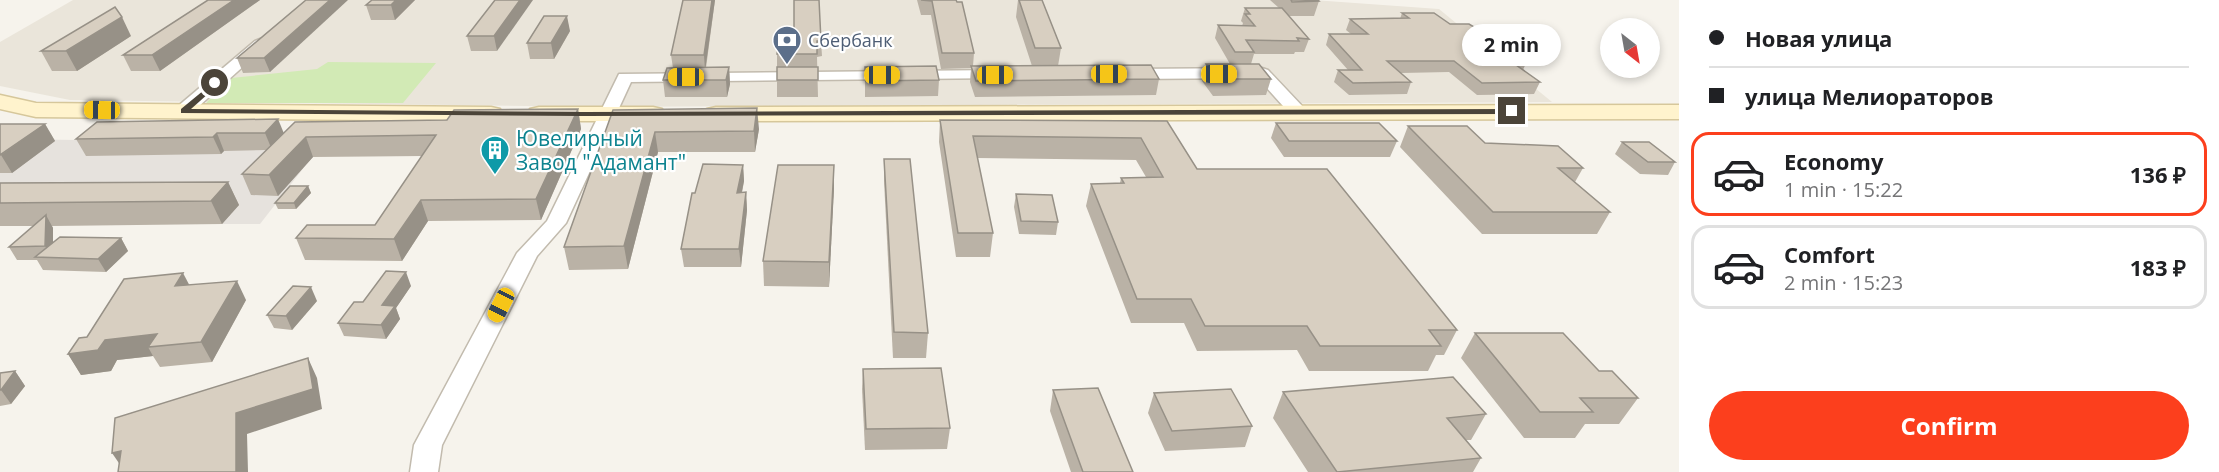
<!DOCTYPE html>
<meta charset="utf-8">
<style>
body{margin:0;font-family:"Open Sans",sans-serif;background:#f2f2f2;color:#202124;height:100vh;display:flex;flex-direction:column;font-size:22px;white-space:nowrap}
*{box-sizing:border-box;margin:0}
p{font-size:20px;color:#757577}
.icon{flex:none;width:33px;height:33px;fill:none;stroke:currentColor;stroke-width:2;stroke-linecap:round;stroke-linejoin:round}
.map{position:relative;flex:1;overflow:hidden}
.panel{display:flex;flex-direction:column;background:#fff;width:540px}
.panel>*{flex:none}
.guide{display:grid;align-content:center;height:132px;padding:0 30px;background:#fff}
.needle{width:39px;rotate:149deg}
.buttons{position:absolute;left:1600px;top:18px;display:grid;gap:12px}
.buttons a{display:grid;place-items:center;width:60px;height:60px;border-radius:50%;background:#fff;box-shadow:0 3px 9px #0003;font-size:30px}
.end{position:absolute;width:27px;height:27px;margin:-14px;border:8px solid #4b4439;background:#fff;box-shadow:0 0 0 3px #fff}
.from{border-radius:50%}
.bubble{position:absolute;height:42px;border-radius:21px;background:#fff;box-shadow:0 3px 9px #0003;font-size:20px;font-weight:700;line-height:42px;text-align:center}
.car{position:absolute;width:18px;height:36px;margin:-18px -9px;border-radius:8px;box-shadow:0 0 4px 2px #0007;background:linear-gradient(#f5c518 24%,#345 0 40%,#f5c518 0 76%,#345 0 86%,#f5c518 0)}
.guide b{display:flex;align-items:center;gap:21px;height:57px;font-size:22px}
.guide b+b{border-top:2px solid #e0e0e0}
.guide i{width:15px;height:15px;background:#202124}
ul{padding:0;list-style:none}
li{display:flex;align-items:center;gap:18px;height:84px;margin:0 12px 9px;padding:0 18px;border:3px solid #e0e0e0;border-radius:18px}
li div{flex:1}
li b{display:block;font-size:22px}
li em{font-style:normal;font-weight:700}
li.active{border-color:#fc3f1d}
li>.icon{width:54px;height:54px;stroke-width:1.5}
.action{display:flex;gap:12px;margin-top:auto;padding:12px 30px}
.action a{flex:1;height:69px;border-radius:36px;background:#fc3f1d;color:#fff;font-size:24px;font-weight:700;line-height:69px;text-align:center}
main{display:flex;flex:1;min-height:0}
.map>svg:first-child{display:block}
.residential{fill:#eae5da}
.industrial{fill:#e6e2dd}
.green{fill:#d2eab5}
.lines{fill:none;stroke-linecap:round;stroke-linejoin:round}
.street-casing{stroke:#c2bbae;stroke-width:3}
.secondary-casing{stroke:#d6c79b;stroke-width:3}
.street{fill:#fff;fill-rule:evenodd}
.secondary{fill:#fff3cd;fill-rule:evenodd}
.wall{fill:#bab2a6}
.shaded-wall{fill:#979187}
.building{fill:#d8cfc1;stroke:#979187;stroke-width:1.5}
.route{fill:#4b4439}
.labels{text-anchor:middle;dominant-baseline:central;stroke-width:4.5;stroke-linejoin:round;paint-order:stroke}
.far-service-label{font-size:18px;fill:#4e5e75;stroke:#fff;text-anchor:start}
.culture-label{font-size:21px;fill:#0d838f;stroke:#fff;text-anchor:start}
</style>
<main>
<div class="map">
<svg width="1679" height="472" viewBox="0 0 1679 472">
<rect width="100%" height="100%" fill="#f6f3ec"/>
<path class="residential" d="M73,0H1313L1439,9L1552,102L596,107L70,100L0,86V42Z"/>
<path class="industrial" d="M0,139L323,143L260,224H0Z"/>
<path class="green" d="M328,62L436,63L403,103H206L231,78L317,69Z"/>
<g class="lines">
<g class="street-casing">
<g id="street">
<path d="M260,39L265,41L268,44L265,47L189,115H177L174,111L177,107L255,41Z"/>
<path d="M1262,68L1268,70L1304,108L1307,112L1304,116H1292L1258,78L1129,79L1121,74L1129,69Z"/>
<path d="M999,70L1007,75L1005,78L631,82L566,223L537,256L442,445L438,472H410L414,445L517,253L547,221L619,74Z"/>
</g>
</g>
<g class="secondary-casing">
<g id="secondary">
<path d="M0,95L36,103L491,107L500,109L503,114L500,119L491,121L36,117L0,109Z"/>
<path d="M1679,105V119L716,121L707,119L704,114L707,109L716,107Z"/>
<path d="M539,107H653L662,109L665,114L662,119L653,121H539L530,119L527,114L530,109Z"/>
</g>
</g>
<use href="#street" class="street"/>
<use href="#secondary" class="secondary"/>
</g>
<g class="wall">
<path d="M208,0H260L160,71H131L123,55Z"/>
<path d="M306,0L270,72L243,73L237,58Z"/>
<path d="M372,0H415L395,20H371L366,5Z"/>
<path d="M495,0L497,51H471L467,36Z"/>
<path d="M683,0H715L706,68L729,67L730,84L727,97H665L663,80L673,68L671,55Z"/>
<path d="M917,0H956L974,53L973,66H1032L1016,17L1018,0H1042L1061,48L1058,66L1159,79L1156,95L975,97L970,82L971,68L941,69L931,15H921Z"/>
<path d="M1270,0H1318L1319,1L1314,16H1289L1309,39L1304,52H1295L1294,54H1254L1251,64L1271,79L1266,95L1213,96L1202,81L1206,64H1230L1215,38L1218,25L1242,26L1243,23L1241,21L1245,8H1279Z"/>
<path d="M1402,13L1450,24L1527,61L1523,70L1540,82L1534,94L1477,95L1449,72L1401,73L1411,82L1407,94L1349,95L1334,82L1338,70H1348L1326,45L1329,34H1351L1346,30L1350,19H1400Z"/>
<path d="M570,31L554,59H530L527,43Z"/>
<path d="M131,36L77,71H52L41,51Z"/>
<path d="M791,41H821L822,56L817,57L818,97H777V54L791,46Z"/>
<path d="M865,67L939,80L938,96L865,97Z"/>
<path d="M578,109L581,129L541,220L428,221L402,261L305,260L296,238L375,225L423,156L313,157L278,196L251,195L242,174L267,150L224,151L221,154L86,156L76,139L97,122L284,133Z"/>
<path d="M613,110L759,129L755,152H658L628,269L569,270L564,247Z"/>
<path d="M940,120L1167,121L1197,169L1457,330L1444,355H1436L1428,371H1309L1297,350L1197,351L1184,323H1131L1086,206L1091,184L1120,183L1121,178L1146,177L1136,160L977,158L993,233L990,257H956L939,142Z"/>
<path d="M1276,123L1397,141L1390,157H1284L1271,138Z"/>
<path d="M0,124H45L55,141L12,173H0Z"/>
<path d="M1408,126L1485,143L1583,168L1575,182L1610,212L1597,234H1482L1400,147Z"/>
<path d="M1622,142L1675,162L1668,175L1640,174L1615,154Z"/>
<path d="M884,159L928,333L926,358H893L884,181Z"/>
<path d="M743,165L744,181L742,193L746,192L747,210L741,267H684L681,249L695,193Z"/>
<path d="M834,165V188L829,287L764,286L763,261Z"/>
<path d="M228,182L239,205L222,224L52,226L53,228V242L121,238L128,251L106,272L43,270L37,260H17L9,247L33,226H0V183Z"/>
<path d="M308,186L311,193L296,209H278L275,203Z"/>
<path d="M1016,194L1058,222L1056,235L1019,234L1014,207Z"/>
<path d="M190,285L246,300L212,362L160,367L153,356L117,360L111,371L81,375L68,354L87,337Z"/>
<path d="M411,286L396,308L400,319L386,339L344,336L338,323L363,302Z"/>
<path d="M317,301L292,330L274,328L267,315Z"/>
<path d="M1475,333L1599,371L1638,398L1619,424H1585L1575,438H1524L1461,358Z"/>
<path d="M863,369L950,428L947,449L865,450L862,389Z"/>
<path d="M15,371L25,386L11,404L0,406V373Z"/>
<path d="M1053,390L1133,472H1071L1050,411Z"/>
<path d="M1283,392L1486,414L1471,440H1466L1481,458L1473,472H1308L1273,418Z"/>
<path d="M1154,393L1252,426L1245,447L1165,451L1148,413Z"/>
</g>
<g class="shaded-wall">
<path d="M234,0H260L160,71L152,55Z"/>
<path d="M330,0H348L270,72L264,58Z"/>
<path d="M396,0H415L395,20L391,5Z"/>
<path d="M520,0H533L497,51L494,36Z"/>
<path d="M712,0H715L705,71L704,55Z"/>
<path d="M567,16L570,31L554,59L551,43Z"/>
<path d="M122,17L131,36L77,71L66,51Z"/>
<path d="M729,67L730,84L727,97L726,80Z"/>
<path d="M757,108L759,129L755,152L754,131Z"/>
<path d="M578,109L581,129L541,220L536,199Z"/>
<path d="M278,119L285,136L272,150L265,133Z"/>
<path d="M45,124L55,141L12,173L1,155Z"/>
<path d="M655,132L658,152L628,269L624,246Z"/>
<path d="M217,133L224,151L221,154L213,137Z"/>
<path d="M306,137L313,157L278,196L269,175Z"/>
<path d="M743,165L744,181L738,210L737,193Z"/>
<path d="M834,165V188L829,287V262Z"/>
<path d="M228,182L239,205L222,224L211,201Z"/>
<path d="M308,186L311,193L296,209L294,203Z"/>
<path d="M746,192L747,210L741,267L739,249Z"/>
<path d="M421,200L428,221L402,261L394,239Z"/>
<path d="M46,215L53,228V258H52L45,246Z"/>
<path d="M121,238L128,251L106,272L98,259Z"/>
<path d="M406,272L411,286L396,308L400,319L386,339L381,325L382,305Z"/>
<path d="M183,273L193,292L175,286Z"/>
<path d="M237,281L246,300L212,362L201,342Z"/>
<path d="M311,287L317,301L292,330L286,316Z"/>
<path d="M157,334L148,347L153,356L117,360L111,371L81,375L68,354L105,340Z"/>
<path d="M308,358L317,378L322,409L247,434L248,472H236V413Z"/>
<path d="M15,371L25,386L11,404L1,390Z"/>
<path d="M121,451L125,472L112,453Z"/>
</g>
<g class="building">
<path d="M208,0H234L152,55H123Z"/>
<path d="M306,0H330L264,58H237Z"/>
<path d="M372,0H396L391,5H366Z"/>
<path d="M495,0H520L494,36H467Z"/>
<path d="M683,0H712L704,55H671Z"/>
<path d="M794,0H819L821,41H817V54H777L778,46H791V41H794Z"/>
<path d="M921,0H956L957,2H962L974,53H942L932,1Z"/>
<path d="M1019,0H1042L1061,48H1035Z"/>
<path d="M1291,0H1318L1319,1L1292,2Z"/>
<path d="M115,7L122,17L66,51H41Z"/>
<path d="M1245,8H1282L1309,39L1297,38L1299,41L1246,40L1254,52H1235L1218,25L1255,26L1245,14H1250Z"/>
<path d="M1402,13H1434L1450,24H1469L1484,33L1527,61L1512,62L1540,82L1482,83L1454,61H1387L1411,82L1353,83L1338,70H1362L1329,34H1368L1350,19L1409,18Z"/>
<path d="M544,16H567L551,43H527Z"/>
<path d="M1206,64H1259L1271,79H1217Z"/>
<path d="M1151,65L1159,79L976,81L971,66Z"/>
<path d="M936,66L939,80L866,81L865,67Z"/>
<path d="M729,67L726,80H663L667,68Z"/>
<rect x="777" y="67" width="41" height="13"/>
<path d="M757,108L754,131L655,132L624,246L564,247L613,110Z"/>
<path d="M578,109L536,199L421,200L394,239L296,238L307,225H375L436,135L306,137L269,175L242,174L295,122L447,120L454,110Z"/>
<path d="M278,119L265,133H217L213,137L76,139L97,122Z"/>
<path d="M940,120L1167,121L1197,169H1327L1457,330H1429L1441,346H1320L1307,326H1205L1191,299H1137L1091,184L1124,183L1121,178L1163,177L1141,138L973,136L993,233H958Z"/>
<path d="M1276,123H1379L1397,141H1289Z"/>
<path d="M0,124H45L0,155Z"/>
<path d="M1408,126H1467L1485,143L1558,146L1583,168H1558L1610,212H1493Z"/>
<path d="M1622,142H1649L1675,162H1648Z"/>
<path d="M884,159H910L928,333L894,332Z"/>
<path d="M703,164L743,165L737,193L746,192L739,249H681L692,193H695Z"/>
<path d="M778,165H834L829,262L763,261Z"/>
<path d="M228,182L211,201L0,203V183Z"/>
<path d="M290,186H308L294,203H275Z"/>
<path d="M1016,194L1052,195L1058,222L1021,221Z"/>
<path d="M46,215L45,246L9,247Z"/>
<path d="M60,237L121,238L98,259L35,257Z"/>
<path d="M386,271L406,272L382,305L395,306L381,325L338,323L354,302H363Z"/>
<path d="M183,273L175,286L237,281L201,342L148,347L157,334L105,340L98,350L68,354L79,338L87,337L124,279Z"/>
<path d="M293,286L311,287L286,316L267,315Z"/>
<path d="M1475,333H1563L1599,371H1612L1638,398H1580L1593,412H1540Z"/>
<path d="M308,358L313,389L236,413V472H118L121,451L112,453L115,418Z"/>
<path d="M941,368L950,428L866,429L863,369Z"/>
<path d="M15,371L1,390H0V373Z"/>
<path d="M1453,377L1486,414L1447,418L1481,458L1337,472L1283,392Z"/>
<path d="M1098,388L1133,472H1083L1053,390Z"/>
<path d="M1231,389L1252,426L1172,431L1154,393Z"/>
</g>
<path class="route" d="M215,81L219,83L218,85L191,109L583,112L1512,109L1516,111L1512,114L583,116L181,113V109Z"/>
<defs>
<g id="bank-pin" transform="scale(1.5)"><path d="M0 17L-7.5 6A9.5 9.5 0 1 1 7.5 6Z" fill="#5c6f8a" stroke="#fff"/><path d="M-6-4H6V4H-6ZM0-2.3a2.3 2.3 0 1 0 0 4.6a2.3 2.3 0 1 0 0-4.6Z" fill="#fff"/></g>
<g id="building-pin" transform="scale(1.5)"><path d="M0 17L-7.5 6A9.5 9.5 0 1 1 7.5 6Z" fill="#0f9aa8" stroke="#fff"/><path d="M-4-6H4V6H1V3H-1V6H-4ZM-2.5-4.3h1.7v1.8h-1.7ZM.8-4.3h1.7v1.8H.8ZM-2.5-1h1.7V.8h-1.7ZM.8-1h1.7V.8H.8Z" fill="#fff"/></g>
</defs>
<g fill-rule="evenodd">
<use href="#bank-pin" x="787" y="40"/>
<use href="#building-pin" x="495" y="150"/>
</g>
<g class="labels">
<g class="far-service-label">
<text x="808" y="40">Сбербанк</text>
</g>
<g class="culture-label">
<text x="516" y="138">Ювелирный<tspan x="516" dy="24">Завод "Адамант"</tspan></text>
</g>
</g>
</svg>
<div class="buttons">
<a><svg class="needle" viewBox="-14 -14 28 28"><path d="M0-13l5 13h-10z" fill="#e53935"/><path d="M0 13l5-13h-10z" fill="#757577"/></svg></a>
</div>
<i class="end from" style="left:215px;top:83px"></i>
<i class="end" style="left:1512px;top:111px"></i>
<div class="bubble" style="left:1462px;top:24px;width:99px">2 min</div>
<i class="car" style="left:1109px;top:74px;rotate:90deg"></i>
<i class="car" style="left:1219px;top:74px;rotate:90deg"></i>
<i class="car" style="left:882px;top:75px;rotate:90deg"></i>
<i class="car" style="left:995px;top:75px;rotate:90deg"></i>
<i class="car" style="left:686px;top:77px;rotate:270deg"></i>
<i class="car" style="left:102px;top:110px;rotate:271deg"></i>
<i class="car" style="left:501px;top:305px;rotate:207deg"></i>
</div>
<section class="panel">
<div class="guide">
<b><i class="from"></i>Новая улица</b>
<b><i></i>улица Мелиораторов</b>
</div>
<ul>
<li class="active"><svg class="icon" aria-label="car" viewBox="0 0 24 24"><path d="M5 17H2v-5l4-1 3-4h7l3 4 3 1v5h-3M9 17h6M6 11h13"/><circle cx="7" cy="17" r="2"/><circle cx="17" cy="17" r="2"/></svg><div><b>Economy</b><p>1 min · 15:22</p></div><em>136 ₽</em></li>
<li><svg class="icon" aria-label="car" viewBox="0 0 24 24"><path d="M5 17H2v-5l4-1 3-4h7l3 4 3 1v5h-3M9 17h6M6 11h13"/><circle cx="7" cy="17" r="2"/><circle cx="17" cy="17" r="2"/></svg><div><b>Comfort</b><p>2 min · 15:23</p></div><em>183 ₽</em></li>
</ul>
<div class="action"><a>Confirm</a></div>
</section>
</main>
